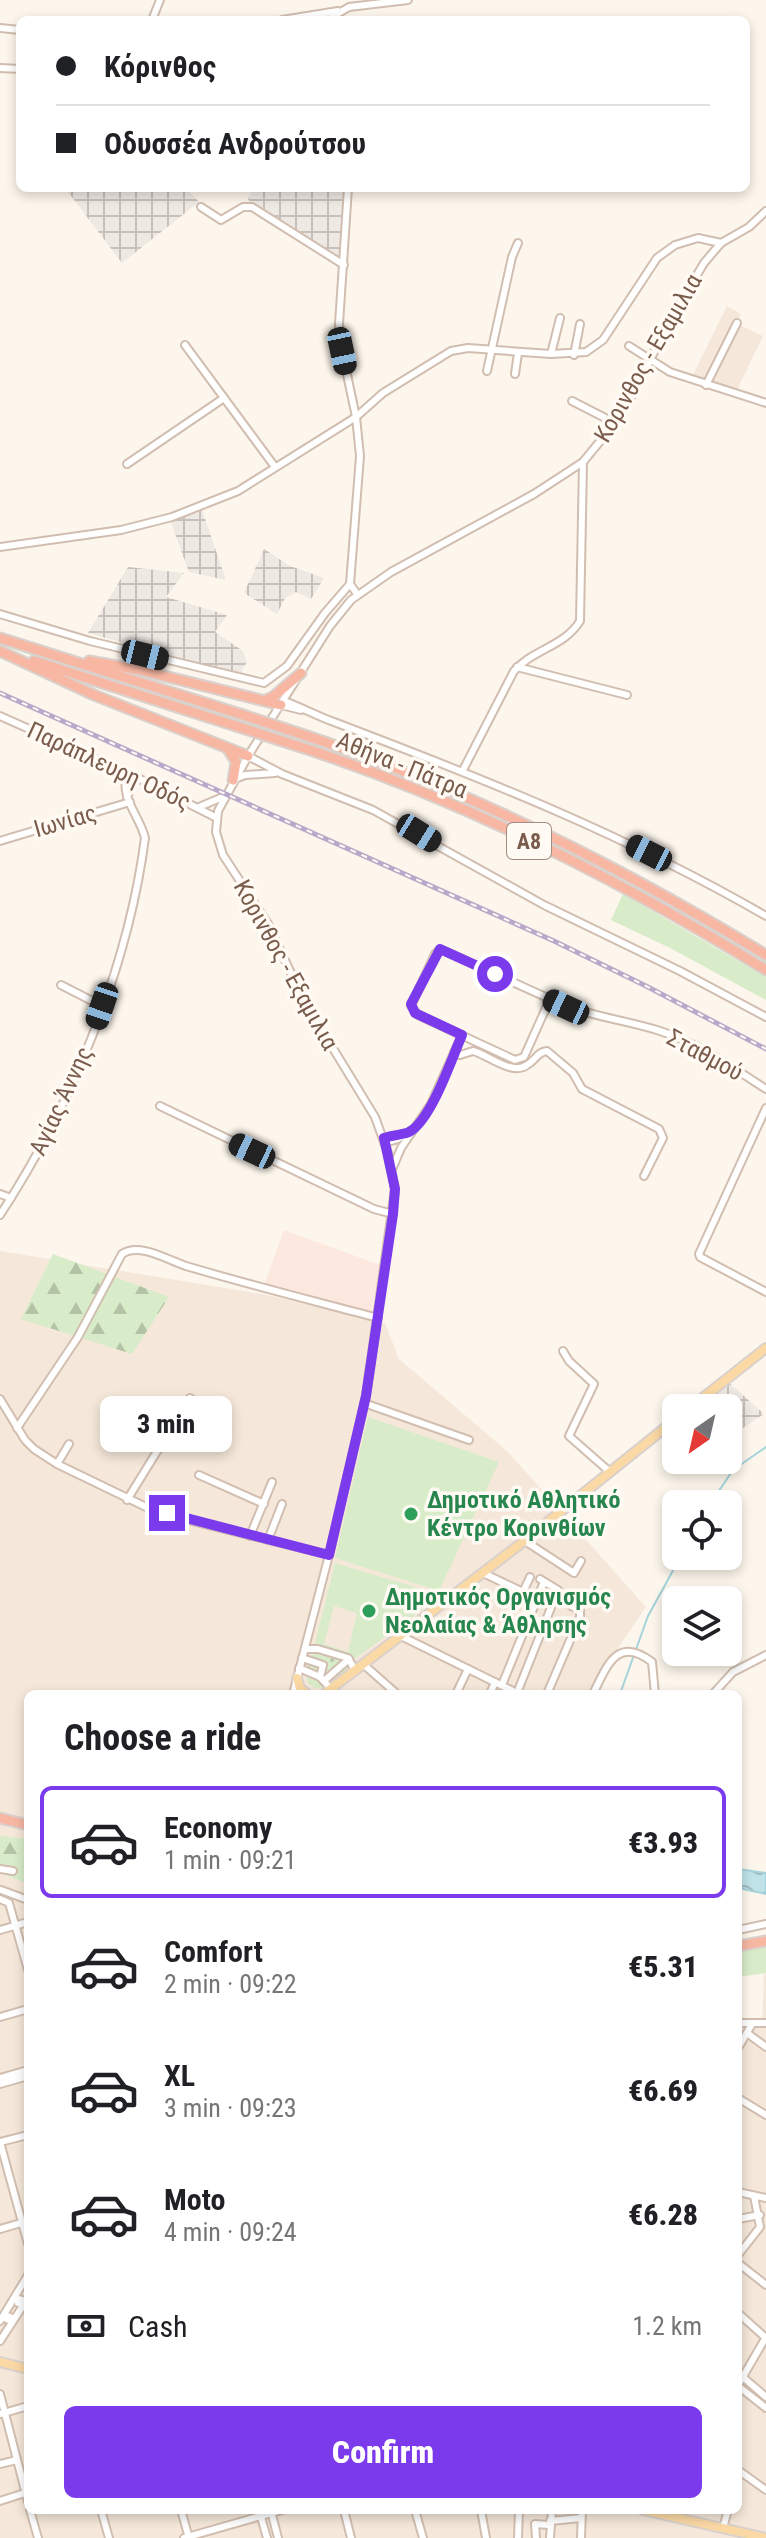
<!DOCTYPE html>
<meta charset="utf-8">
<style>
body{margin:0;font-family:"Roboto Condensed",sans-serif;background:#f6f6f6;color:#202124;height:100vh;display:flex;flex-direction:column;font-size:30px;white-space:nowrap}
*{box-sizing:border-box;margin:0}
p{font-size:26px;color:#757577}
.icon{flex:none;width:44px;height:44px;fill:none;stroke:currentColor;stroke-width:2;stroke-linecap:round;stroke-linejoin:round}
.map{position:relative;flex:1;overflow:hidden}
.drawer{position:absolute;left:24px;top:1690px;width:718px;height:824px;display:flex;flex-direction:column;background:#fff;border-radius:12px;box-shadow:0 4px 12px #0003}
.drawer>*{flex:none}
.top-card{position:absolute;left:16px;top:16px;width:734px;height:176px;border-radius:12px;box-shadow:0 4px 12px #0003;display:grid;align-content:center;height:176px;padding:0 40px;background:#fff}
.needle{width:52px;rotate:214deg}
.fabs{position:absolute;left:662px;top:1394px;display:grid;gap:16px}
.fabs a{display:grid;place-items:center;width:80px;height:80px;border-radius:12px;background:#fff;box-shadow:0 4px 12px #0003;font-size:40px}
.end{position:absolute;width:36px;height:36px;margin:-18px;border:10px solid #7c3aed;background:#fff;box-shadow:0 0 0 4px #fff}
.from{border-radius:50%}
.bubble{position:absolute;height:56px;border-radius:12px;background:#fff;box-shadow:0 4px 12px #0003;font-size:26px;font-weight:800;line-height:56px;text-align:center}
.car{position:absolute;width:24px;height:48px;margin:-24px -12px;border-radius:10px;box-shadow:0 0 6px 2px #0007;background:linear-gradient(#222 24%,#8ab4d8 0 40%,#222 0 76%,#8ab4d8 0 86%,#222 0)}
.top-card b{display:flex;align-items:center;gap:28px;height:76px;font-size:30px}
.top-card b+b{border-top:2px solid #e0e0e0}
.top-card i{width:20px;height:20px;background:#202124}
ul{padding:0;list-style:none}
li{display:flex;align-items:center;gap:24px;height:112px;margin:0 16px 12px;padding:0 24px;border:4px solid transparent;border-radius:12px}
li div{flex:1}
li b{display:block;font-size:30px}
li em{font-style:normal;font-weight:800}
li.current{border-color:#7c3aed}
li>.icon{width:72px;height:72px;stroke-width:1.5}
h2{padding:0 40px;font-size:36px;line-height:96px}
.pay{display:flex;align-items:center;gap:20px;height:88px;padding:0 40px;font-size:30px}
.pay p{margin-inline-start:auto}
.cta{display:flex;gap:16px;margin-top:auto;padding:16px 40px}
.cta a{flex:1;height:92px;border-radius:12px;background:#7c3aed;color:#fff;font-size:32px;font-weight:800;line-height:92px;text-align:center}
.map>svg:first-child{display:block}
.residential{fill:#f5e8da}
.commercial{fill:#fde8e0}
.industrial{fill:url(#industrial-grid)}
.grass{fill:#d8ecc9;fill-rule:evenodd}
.forest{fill:url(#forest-firs)}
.park{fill:url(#park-dots)}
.water{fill:url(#water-waves);stroke:#a5d3da;stroke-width:2}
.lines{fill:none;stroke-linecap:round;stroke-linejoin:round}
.stream{stroke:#a5d3da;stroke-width:2}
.minor-casing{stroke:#d1beb0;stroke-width:10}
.major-casing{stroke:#dad1cd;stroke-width:12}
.highway-casing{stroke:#dad1cd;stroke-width:13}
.minor{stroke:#fff;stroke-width:6}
.major{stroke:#fbd9a5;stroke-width:8}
.highway{stroke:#f7b7a3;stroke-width:9}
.rail-casing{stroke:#b9a8c9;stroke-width:5}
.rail{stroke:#fffaf3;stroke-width:2;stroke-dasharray:6;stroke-linecap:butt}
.highway-bridge-casing{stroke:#dad1cd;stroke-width:13;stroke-linecap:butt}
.highway-bridge{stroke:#f7b7a3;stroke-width:9}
.route{stroke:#7c3aed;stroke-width:10}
.leisure-dot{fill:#2e9e5b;stroke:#fffaf3;stroke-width:3}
.labels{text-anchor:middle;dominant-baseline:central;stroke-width:7;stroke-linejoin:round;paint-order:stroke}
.shield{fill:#fffaf3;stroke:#a28b7f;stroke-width:2}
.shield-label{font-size:22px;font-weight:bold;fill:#7a5c4d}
.street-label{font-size:24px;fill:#7a5c4d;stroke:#fffaf3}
.leisure-label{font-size:24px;font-weight:bold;fill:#27864d;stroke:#fffaf3;text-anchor:start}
</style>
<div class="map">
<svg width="766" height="2538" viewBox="0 0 766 2538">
<defs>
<pattern id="industrial-grid" width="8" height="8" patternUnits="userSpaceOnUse" patternTransform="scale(2)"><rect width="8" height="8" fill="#efe9e4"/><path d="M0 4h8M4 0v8" fill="none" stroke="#c7c0bb"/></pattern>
<pattern id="forest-firs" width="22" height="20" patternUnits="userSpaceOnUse" patternTransform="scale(2)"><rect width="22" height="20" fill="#d8ecc9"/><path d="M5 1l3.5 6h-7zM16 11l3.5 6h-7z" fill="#b4c2a5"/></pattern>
<pattern id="park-dots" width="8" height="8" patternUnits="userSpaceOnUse" patternTransform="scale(2)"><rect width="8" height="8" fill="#d8ecc9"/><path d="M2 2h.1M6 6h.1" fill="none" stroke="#b4c2a5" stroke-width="1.8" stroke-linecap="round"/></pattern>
<pattern id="water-waves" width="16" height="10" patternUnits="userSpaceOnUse" patternTransform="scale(2)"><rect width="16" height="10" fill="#bfe3e8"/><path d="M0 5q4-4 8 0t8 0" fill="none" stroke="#a0bbbe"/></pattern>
</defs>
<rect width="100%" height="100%" fill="#fdf6ec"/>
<g class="residential">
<path d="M727,306L741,314L736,323L763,336L736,392L692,377Z"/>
<path d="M0,1251L268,1295L385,1323L399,1359L507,1451L646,1607L587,1694H28V2510H738V2027L762,2026L764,1974L766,1973V2538H0Z"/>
</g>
<path class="commercial" d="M284,1230L380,1265L371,1314L264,1285Z"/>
<g class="industrial">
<path d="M65,188H186L199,202L122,263Z"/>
<path d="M253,188H347L343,261L250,203L248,199Z"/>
<path d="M201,507L226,580L189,572L170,520Z"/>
<path d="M264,549L290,566L324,578L311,599L296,592L285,598L277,614L244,593Z"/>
<path d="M128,567L184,573L166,597L227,615L215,632L243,651L247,662L239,675L88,633Z"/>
<path d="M728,1382L764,1414L728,1438V1408H698Z"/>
</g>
<g class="grass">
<path d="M0,643C119,681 241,715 358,759C500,813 637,882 766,961V964L696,922L590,865L521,831L357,762L0,645Z"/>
<path d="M623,894L766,977V1000L670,948L611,920Z"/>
<path d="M368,1417L499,1462L439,1591L335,1558Z"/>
<path d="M335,1563L418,1588L431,1603L356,1658L314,1647ZM334,1606L357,1613L348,1652L324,1644Z"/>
<path d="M766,1945V1973L738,1977V1950Z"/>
</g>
<g class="forest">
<path d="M53,1254L169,1297L132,1354L21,1319Z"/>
<path d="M0,1836L28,1839L26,1883L5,1875L0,1871Z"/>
</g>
<path class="park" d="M315,1650L346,1659L351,1667L325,1687L315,1688C299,1679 309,1665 315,1650Z"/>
<path class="water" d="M738,1869L766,1873V1894L738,1888Z"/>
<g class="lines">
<g class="stream">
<path d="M710,1504L733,1470L766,1447"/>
<path d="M620,1694L648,1616L681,1556"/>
</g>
<g class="minor-casing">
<g id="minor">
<path d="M152,20L160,0"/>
<path d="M282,20L338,11"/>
<path d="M327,20L349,7L408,0"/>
<path d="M0,28L20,30"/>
<path d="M0,68L20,69"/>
<path d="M348,188L339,324L342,351L356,417L360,456L350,584L357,594"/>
<path d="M201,207L221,220L243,207H252L344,265"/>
<path d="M185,345L275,467"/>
<path d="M629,346L670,372L766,403"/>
<path d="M551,354L560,318"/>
<path d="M574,355L580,324"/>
<path d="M487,371L512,257L518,243"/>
<path d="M515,374L518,353"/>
<path d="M706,385L737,323"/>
<path d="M572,401L615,423"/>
<path d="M127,464L224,398"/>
<path d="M0,547L121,530L172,517L238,491L356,417L383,393L451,351L468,348L551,354L586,352L603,340L657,258L675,245L698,238L721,243"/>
<path d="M0,614L90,641L264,683L287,666L325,613L350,584"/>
<path d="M517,667L627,695"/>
<path d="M284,701C301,707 317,716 334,722C484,779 626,835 766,916"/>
<path d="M281,705L301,710"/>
<path d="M0,716L128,773L217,818"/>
<path d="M248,756L282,774L373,810L544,905L680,971L766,1017"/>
<path d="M463,770L514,671C533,649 564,647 580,621L583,462"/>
<path d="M235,779L245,775L275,773"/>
<path d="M127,797L136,777"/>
<path d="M199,807L225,796"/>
<path d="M0,841L130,802"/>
<path d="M61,985L102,1006"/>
<path d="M550,999L524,1057L515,1060L418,1015L411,1006L435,954L440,949L550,999C587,1016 620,1019 657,1030C696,1042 732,1067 766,1089"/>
<path d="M454,1052L460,1055L473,1051C488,1055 512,1076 527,1065C536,1060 537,1052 547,1051L573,1073L582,1089L659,1129L663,1138L644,1176"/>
<path d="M160,1106L374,1209L393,1214"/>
<path d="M766,1108L699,1254L700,1257L766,1292"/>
<path d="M384,1138L406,1134"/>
<path d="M385,1143L398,1139L412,1130"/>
<path d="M393,1167L401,1148L431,1104L462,1035"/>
<path d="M0,1194L11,1198"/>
<path d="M0,1215C71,1107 128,968 145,838C140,816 118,796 128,773"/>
<path d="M563,1351L569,1361L594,1384L569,1436L610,1472"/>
<path d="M0,1399L25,1440L34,1449L57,1464L146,1507L188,1520L329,1555"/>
<path d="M364,1403L469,1440"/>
<path d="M17,1428L78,1337L122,1254C139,1242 168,1260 186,1266C250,1285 314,1301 378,1318"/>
<path d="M57,1464L69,1444"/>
<path d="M199,1475L264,1504"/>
<path d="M127,1500L190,1398"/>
<path d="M250,1536L272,1482"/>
<path d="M268,1540L282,1504"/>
<path d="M525,1541L574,1573L581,1561"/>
<path d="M483,1573L523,1592L530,1577"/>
<path d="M401,1636L519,1694"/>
<path d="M305,1649H318L348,1658L355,1670"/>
<path d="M302,1658L323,1665L320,1677"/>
<path d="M363,1664L397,1694"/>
<path d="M299,1668L320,1677L331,1689"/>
<path d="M324,1681L349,1659"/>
<path d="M502,1685L544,1582"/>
<path d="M517,1693L558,1590L540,1579"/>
<path d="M293,1694L329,1555L366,1396L395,1189L388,1153L375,1117L304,1001L268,924L223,855L216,832L218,811L248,756L330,626L351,600L391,572L534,494L583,462L615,423L629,401L672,317L704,263L721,243L749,227L766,211"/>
<path d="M456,1694L468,1669"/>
<path d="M490,1694L495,1682"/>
<path d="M547,1694L580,1617V1610L571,1606"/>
<path d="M593,1694C607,1666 617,1635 652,1662L655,1694"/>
<path d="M713,1694L733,1672L766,1655"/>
<path d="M0,1869L13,1871"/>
<path d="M1,1890L28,1900"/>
<path d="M0,1899L9,1903L28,1970"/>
<path d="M0,1930L28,1922"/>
<path d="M738,1930L766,1924"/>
<path d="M0,2017L28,2009"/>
<path d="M738,2023H766"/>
<path d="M747,2033L766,2047"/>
<path d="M738,2048L752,2024"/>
<path d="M0,2078L28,2070"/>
<path d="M0,2084L28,2076"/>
<path d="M738,2098L766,2115"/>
<path d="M0,2142L28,2244"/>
<path d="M0,2142L28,2135"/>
<path d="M738,2192L766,2198"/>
<path d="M738,2219L760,2215"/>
<path d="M0,2229L28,2221"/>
<path d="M738,2255L760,2227L754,2196"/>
<path d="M738,2263L766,2285"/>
<path d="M18,2299L22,2300L21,2303H18Z"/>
<path d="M738,2313L766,2338"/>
<path d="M6,2316L10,2317L9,2320L6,2319Z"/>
<path d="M0,2321L28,2275"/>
<path d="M0,2341L28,2298"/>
<path d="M738,2373L766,2397"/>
<path d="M738,2385L766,2337"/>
<path d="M738,2386L766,2408"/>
<path d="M0,2394L28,2502"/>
<path d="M0,2414L28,2406"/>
<path d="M0,2464L17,2460"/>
<path d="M738,2470L766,2490"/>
<path d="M0,2501L28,2492"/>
<path d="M30,2510L38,2538"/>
<path d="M101,2510L109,2538"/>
<path d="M181,2510L189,2538"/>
<path d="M259,2510L267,2538"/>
<path d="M344,2510L351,2538"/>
<path d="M415,2510L423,2538"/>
<path d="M481,2510L486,2538"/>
<path d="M271,2511L278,2538"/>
<path d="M550,2521L581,2518"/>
<path d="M723,2528L728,2510"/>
<path d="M184,2538L282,2510"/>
<path d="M518,2538L519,2510"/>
<path d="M536,2538L535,2524L549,2525"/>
<path d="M550,2538L552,2510"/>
<path d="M581,2538L582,2510"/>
</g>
</g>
<g class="major-casing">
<g id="major">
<path d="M690,1408L766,1348"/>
<path d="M297,1678L300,1688L307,1694"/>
<path d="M324,1694L519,1545L676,1419"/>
<path d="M0,2362L28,2369"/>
<path d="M643,2510L766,2538"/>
</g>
</g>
<g class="highway-casing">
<g id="highway">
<path d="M0,638L243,715"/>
<path d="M0,651L94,695L248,756"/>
<path d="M34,661L236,726"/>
<path d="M89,661L140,670L281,705"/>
<path d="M266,700L273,697L301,673"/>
<path d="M286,729C454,783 615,863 766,955"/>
<path d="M279,740C450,793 614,876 766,970"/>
<path d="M228,749L236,762L233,780"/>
<path d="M0,1818L28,1825"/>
<path d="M738,1946L766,1941"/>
</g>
</g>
<use href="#minor" class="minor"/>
<use href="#major" class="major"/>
<use href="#highway" class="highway"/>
<g class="rail-casing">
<path id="rail" d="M0,693L554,941L646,986L766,1049"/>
</g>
<use href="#rail" class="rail"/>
<g class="highway-bridge-casing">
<g id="highway-bridge">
<path d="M243,715L286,729"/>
<path d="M236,726L279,740"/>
</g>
</g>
<use href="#highway-bridge" class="highway-bridge"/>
</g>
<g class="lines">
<path class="route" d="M167,1513L329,1555L366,1396L393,1214L395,1189L384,1138C392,1135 402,1135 409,1132C431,1121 452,1058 462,1035L415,1013L411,1004L440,949L495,974"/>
</g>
<g class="leisure-dot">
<circle cx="411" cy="1514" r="8"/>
<circle cx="369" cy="1611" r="8"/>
</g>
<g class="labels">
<rect class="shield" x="507" y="823" width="44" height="36" rx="6"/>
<g class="shield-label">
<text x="529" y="841">Α8</text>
</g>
<g class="street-label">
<text transform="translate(648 358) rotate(-60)">Κορινθος - Εξαμιλια</text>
<text transform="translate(402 765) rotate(22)">Αθήνα - Πάτρα</text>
<text transform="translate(109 766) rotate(25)">Παράπλευρη Οδός</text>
<text transform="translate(65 821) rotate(-16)">Ιωνίας</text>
<text transform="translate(286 965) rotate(61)">Κορινθος - Εξαμιλια</text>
<text transform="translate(705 1055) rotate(28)">Σταθμού</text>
<text transform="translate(61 1101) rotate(-65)">Αγίας Άννης</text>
</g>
<g class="leisure-label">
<text x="427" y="1500">Δημοτικό Αθλητικό<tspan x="427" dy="28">Κέντρο Κορινθίων</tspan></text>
<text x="385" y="1597">Δημοτικός Οργανισμός<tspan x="385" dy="28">Νεολαίας &amp; Άθλησης</tspan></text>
</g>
</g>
</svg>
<div class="fabs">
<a><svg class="needle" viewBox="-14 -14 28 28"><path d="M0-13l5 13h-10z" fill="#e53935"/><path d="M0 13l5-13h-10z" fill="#757577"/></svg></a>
<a><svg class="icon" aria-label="locate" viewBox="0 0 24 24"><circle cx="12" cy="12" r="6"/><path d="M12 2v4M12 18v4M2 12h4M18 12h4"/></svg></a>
<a><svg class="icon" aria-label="layers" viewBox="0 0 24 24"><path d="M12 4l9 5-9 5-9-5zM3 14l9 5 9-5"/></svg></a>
</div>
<i class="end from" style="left:495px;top:974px"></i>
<i class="end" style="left:167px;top:1513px"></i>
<div class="bubble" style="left:100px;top:1396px;width:132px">3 min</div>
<i class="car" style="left:342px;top:351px;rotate:168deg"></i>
<i class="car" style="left:145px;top:655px;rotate:104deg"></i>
<i class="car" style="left:419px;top:833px;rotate:122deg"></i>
<i class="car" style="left:649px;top:853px;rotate:297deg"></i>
<i class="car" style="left:102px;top:1006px;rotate:199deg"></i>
<i class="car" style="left:566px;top:1007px;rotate:295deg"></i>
<i class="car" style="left:252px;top:1151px;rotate:295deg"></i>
<div class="top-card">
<b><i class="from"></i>Κόρινθος</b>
<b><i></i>Οδυσσέα Ανδρούτσου</b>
</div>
<section class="drawer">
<h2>Choose a ride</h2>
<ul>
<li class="current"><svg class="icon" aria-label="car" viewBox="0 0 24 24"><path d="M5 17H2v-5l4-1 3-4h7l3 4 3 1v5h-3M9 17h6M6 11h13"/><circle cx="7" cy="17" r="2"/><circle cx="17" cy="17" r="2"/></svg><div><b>Economy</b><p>1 min · 09:21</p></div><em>€3.93</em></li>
<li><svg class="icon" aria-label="car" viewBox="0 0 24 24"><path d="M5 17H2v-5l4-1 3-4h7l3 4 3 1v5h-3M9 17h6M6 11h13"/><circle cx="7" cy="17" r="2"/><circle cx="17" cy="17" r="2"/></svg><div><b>Comfort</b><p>2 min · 09:22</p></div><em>€5.31</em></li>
<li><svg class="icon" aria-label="car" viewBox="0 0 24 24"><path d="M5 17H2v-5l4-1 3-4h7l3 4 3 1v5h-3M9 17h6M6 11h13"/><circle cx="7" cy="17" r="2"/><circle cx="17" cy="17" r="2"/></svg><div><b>XL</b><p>3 min · 09:23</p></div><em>€6.69</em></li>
<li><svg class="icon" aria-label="car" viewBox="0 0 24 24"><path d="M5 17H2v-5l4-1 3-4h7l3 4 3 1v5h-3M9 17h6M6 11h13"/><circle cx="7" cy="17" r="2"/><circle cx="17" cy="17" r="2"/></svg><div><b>Moto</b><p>4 min · 09:24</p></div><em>€6.28</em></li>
</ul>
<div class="pay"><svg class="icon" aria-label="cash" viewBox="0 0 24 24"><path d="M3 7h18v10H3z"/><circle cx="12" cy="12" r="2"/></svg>Cash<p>1.2 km</p></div>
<div class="cta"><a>Confirm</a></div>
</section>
</div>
